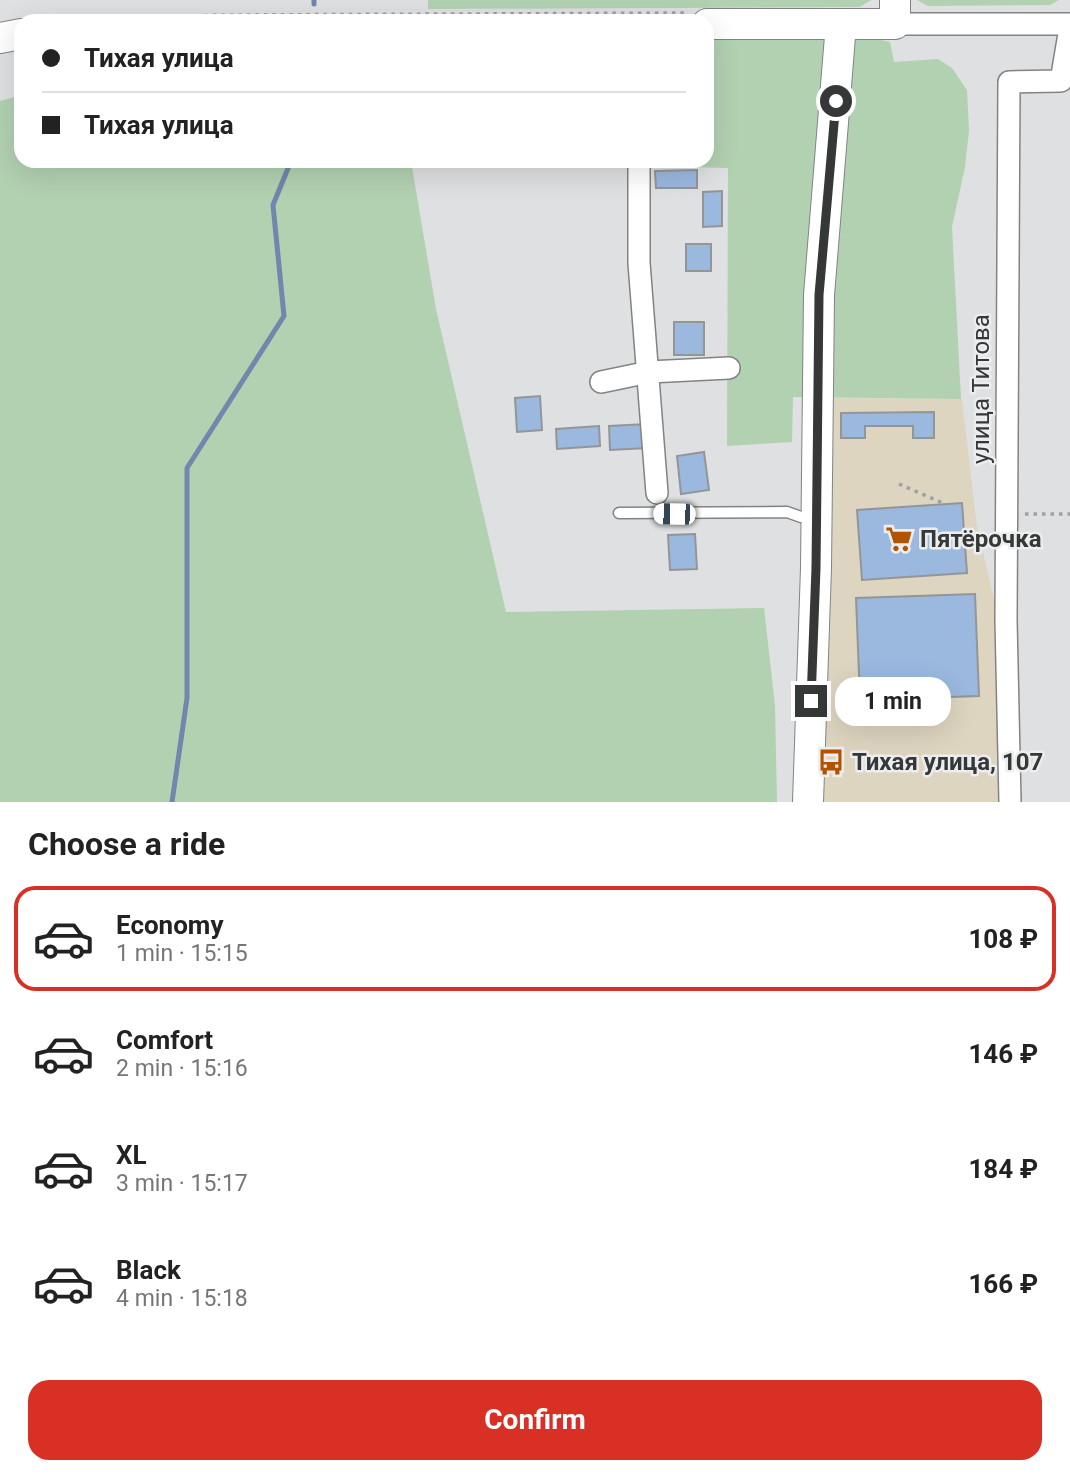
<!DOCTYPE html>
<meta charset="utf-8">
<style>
body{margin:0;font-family:Roboto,sans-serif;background:#f6f6f6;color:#222;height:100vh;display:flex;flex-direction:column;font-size:26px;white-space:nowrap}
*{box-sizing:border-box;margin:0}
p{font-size:23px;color:#767676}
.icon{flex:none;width:38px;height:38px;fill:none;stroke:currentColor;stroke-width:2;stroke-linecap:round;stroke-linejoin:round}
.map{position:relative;height:802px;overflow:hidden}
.panel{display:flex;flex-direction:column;background:#fff;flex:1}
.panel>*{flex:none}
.banner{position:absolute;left:14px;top:14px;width:700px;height:154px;border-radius:21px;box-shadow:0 7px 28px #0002;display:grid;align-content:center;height:154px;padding:0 28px;background:#fff}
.end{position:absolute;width:32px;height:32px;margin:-16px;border:9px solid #363737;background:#fff;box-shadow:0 0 0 4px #fff}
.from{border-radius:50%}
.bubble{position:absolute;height:49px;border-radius:21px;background:#fff;box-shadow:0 7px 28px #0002;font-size:23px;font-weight:700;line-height:49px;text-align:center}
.car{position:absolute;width:21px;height:42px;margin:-21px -10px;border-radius:9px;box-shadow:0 0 5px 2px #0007;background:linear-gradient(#fff 24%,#345 0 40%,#fff 0 76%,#345 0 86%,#fff 0)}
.banner b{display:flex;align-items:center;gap:24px;height:66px;font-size:26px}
.banner b+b{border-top:2px solid #e0e0e0}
.banner i{width:18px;height:18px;background:#222}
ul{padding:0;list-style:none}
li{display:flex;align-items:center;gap:21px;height:105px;margin:0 14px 10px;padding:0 14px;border:4px solid transparent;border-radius:21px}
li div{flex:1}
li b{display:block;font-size:26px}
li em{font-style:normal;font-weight:700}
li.active{border-color:#d93025}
li>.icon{width:63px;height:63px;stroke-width:1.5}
h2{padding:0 28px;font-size:32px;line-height:84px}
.button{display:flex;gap:14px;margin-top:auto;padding:14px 28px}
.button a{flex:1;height:80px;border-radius:21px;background:#d93025;color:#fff;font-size:28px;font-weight:700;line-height:80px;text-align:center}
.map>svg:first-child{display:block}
.commercial{fill:#ded5c0}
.green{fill:#b2d1b1}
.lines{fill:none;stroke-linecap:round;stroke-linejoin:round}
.stream{stroke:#7087ae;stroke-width:5}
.building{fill:#9bb8df;stroke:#949597;stroke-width:2}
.lane-casing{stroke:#828385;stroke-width:13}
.street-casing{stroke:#828385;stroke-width:24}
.secondary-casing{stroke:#828385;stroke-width:32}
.path{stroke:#9ea0a1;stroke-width:3.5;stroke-dasharray:3.5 5;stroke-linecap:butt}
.lane{stroke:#fff;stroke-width:10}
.street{stroke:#fff;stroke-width:21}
.secondary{stroke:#fff;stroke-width:30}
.route{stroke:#363737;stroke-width:9}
.labels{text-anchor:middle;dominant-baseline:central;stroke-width:5;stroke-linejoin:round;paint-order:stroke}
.street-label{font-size:24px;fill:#363737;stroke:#ecedef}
.poi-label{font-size:24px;font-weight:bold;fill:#363737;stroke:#ecedef;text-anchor:start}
</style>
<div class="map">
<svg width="1070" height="802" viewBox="0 0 1070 802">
<rect width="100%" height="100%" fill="#dee0e2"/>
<path class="commercial" d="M823,398L962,399L977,527L994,599L1005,802H823L827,591Z"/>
<g class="green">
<path d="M428,0H871L860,7L428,9Z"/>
<path d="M917,0H1059L1050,5L928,6Z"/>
<path d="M873,38L890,42L894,62L938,59L952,68L967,90L969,131L965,167L952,227L961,399L793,397L792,442L727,446L728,168L645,166L644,161H707V39Z"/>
<path d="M21,95V161H411L436,309L506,612L764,608L775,705L777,802H0V101Z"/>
</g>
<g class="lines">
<g class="stream">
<path d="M314,0V4"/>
<path d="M172,802L187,698V468L284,316L273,205L291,161"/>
</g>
</g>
<g class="building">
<path d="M697,170V188H656L655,171Z"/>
<path d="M722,191V226L703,227V192Z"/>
<rect x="686" y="244" width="25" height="27"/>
<rect x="674" y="322" width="30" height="33"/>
<path d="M540,396L542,430L517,432L515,398Z"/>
<path d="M934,412V438H913V426H865V438H841V413Z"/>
<path d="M647,424L648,448L610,450L609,426Z"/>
<path d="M599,426L600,446L557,449L556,429Z"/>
<path d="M704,452L709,490L681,494L677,456Z"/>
<path d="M962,503L967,573L862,580L857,510Z"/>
<path d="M695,534L697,569L670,570L668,535Z"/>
<path d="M975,594L979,696L860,700L856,598Z"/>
</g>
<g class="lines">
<g class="lane-casing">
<path id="lane" d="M619,513L787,512L801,517L814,518"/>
</g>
<g class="street-casing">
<g id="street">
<path d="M895,24H1070"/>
<path d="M639,161V263L657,493"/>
<path d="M601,382L649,372L729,368"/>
<path d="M1010,802L1006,620L1009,82L1061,81L1070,28"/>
</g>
</g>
<g class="secondary-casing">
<g id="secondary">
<path d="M707,24H895V0"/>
<path d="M0,38L21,34"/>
<path d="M808,802L816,568L819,295L841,24"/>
</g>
</g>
<g class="path">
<path d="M77,21L219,15L687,13"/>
<path d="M899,484L945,504"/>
<path d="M1025,514H1070"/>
</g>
<use href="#lane" class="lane"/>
<use href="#street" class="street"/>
<use href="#secondary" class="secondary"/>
</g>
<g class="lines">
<path class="route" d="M811,701L816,568L819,295L836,101"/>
</g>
<defs>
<g id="supermarket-bare" transform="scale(2.1)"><path d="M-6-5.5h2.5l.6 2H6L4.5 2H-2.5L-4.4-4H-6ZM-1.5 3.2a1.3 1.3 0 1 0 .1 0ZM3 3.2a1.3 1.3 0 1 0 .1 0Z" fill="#b15300" stroke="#ecedef" stroke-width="2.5" paint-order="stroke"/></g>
<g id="bus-bare" transform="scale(2.1)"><path d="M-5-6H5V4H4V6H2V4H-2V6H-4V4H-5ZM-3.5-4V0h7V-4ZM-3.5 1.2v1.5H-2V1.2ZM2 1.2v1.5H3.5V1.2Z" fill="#b15300" stroke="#ecedef" stroke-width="2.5" paint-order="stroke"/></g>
</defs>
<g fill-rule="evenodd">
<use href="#supermarket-bare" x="899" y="539"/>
<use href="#bus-bare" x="831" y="762"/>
</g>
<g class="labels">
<g class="street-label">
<text transform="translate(981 389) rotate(-90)">улица Титова</text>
</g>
<g class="poi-label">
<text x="920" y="539">Пятёрочка</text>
<text x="852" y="762">Тихая улица, 107</text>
</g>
</g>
</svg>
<i class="end from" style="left:836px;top:101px"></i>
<i class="end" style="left:811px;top:701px"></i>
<div class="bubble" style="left:835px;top:677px;width:116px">1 min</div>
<i class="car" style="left:674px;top:514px;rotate:271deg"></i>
<div class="banner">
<b><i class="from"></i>Тихая улица</b>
<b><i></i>Тихая улица</b>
</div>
</div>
<section class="panel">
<h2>Choose a ride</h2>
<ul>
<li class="active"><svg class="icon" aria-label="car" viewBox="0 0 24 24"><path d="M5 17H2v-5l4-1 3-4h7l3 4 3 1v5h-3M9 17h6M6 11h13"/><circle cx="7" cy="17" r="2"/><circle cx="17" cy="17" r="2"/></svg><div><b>Economy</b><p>1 min · 15:15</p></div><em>108 ₽</em></li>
<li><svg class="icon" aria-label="car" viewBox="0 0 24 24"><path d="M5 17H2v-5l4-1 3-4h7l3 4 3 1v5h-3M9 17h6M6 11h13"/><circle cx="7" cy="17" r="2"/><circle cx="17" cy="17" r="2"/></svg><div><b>Comfort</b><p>2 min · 15:16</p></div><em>146 ₽</em></li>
<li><svg class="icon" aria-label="car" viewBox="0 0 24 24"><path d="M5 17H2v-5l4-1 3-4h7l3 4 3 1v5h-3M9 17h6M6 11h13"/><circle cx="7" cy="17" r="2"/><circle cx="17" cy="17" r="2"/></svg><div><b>XL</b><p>3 min · 15:17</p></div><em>184 ₽</em></li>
<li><svg class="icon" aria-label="car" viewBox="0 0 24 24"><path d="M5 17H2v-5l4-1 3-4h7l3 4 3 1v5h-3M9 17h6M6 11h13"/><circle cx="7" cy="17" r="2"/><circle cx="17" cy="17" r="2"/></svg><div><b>Black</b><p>4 min · 15:18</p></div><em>166 ₽</em></li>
</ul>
<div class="button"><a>Confirm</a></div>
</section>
